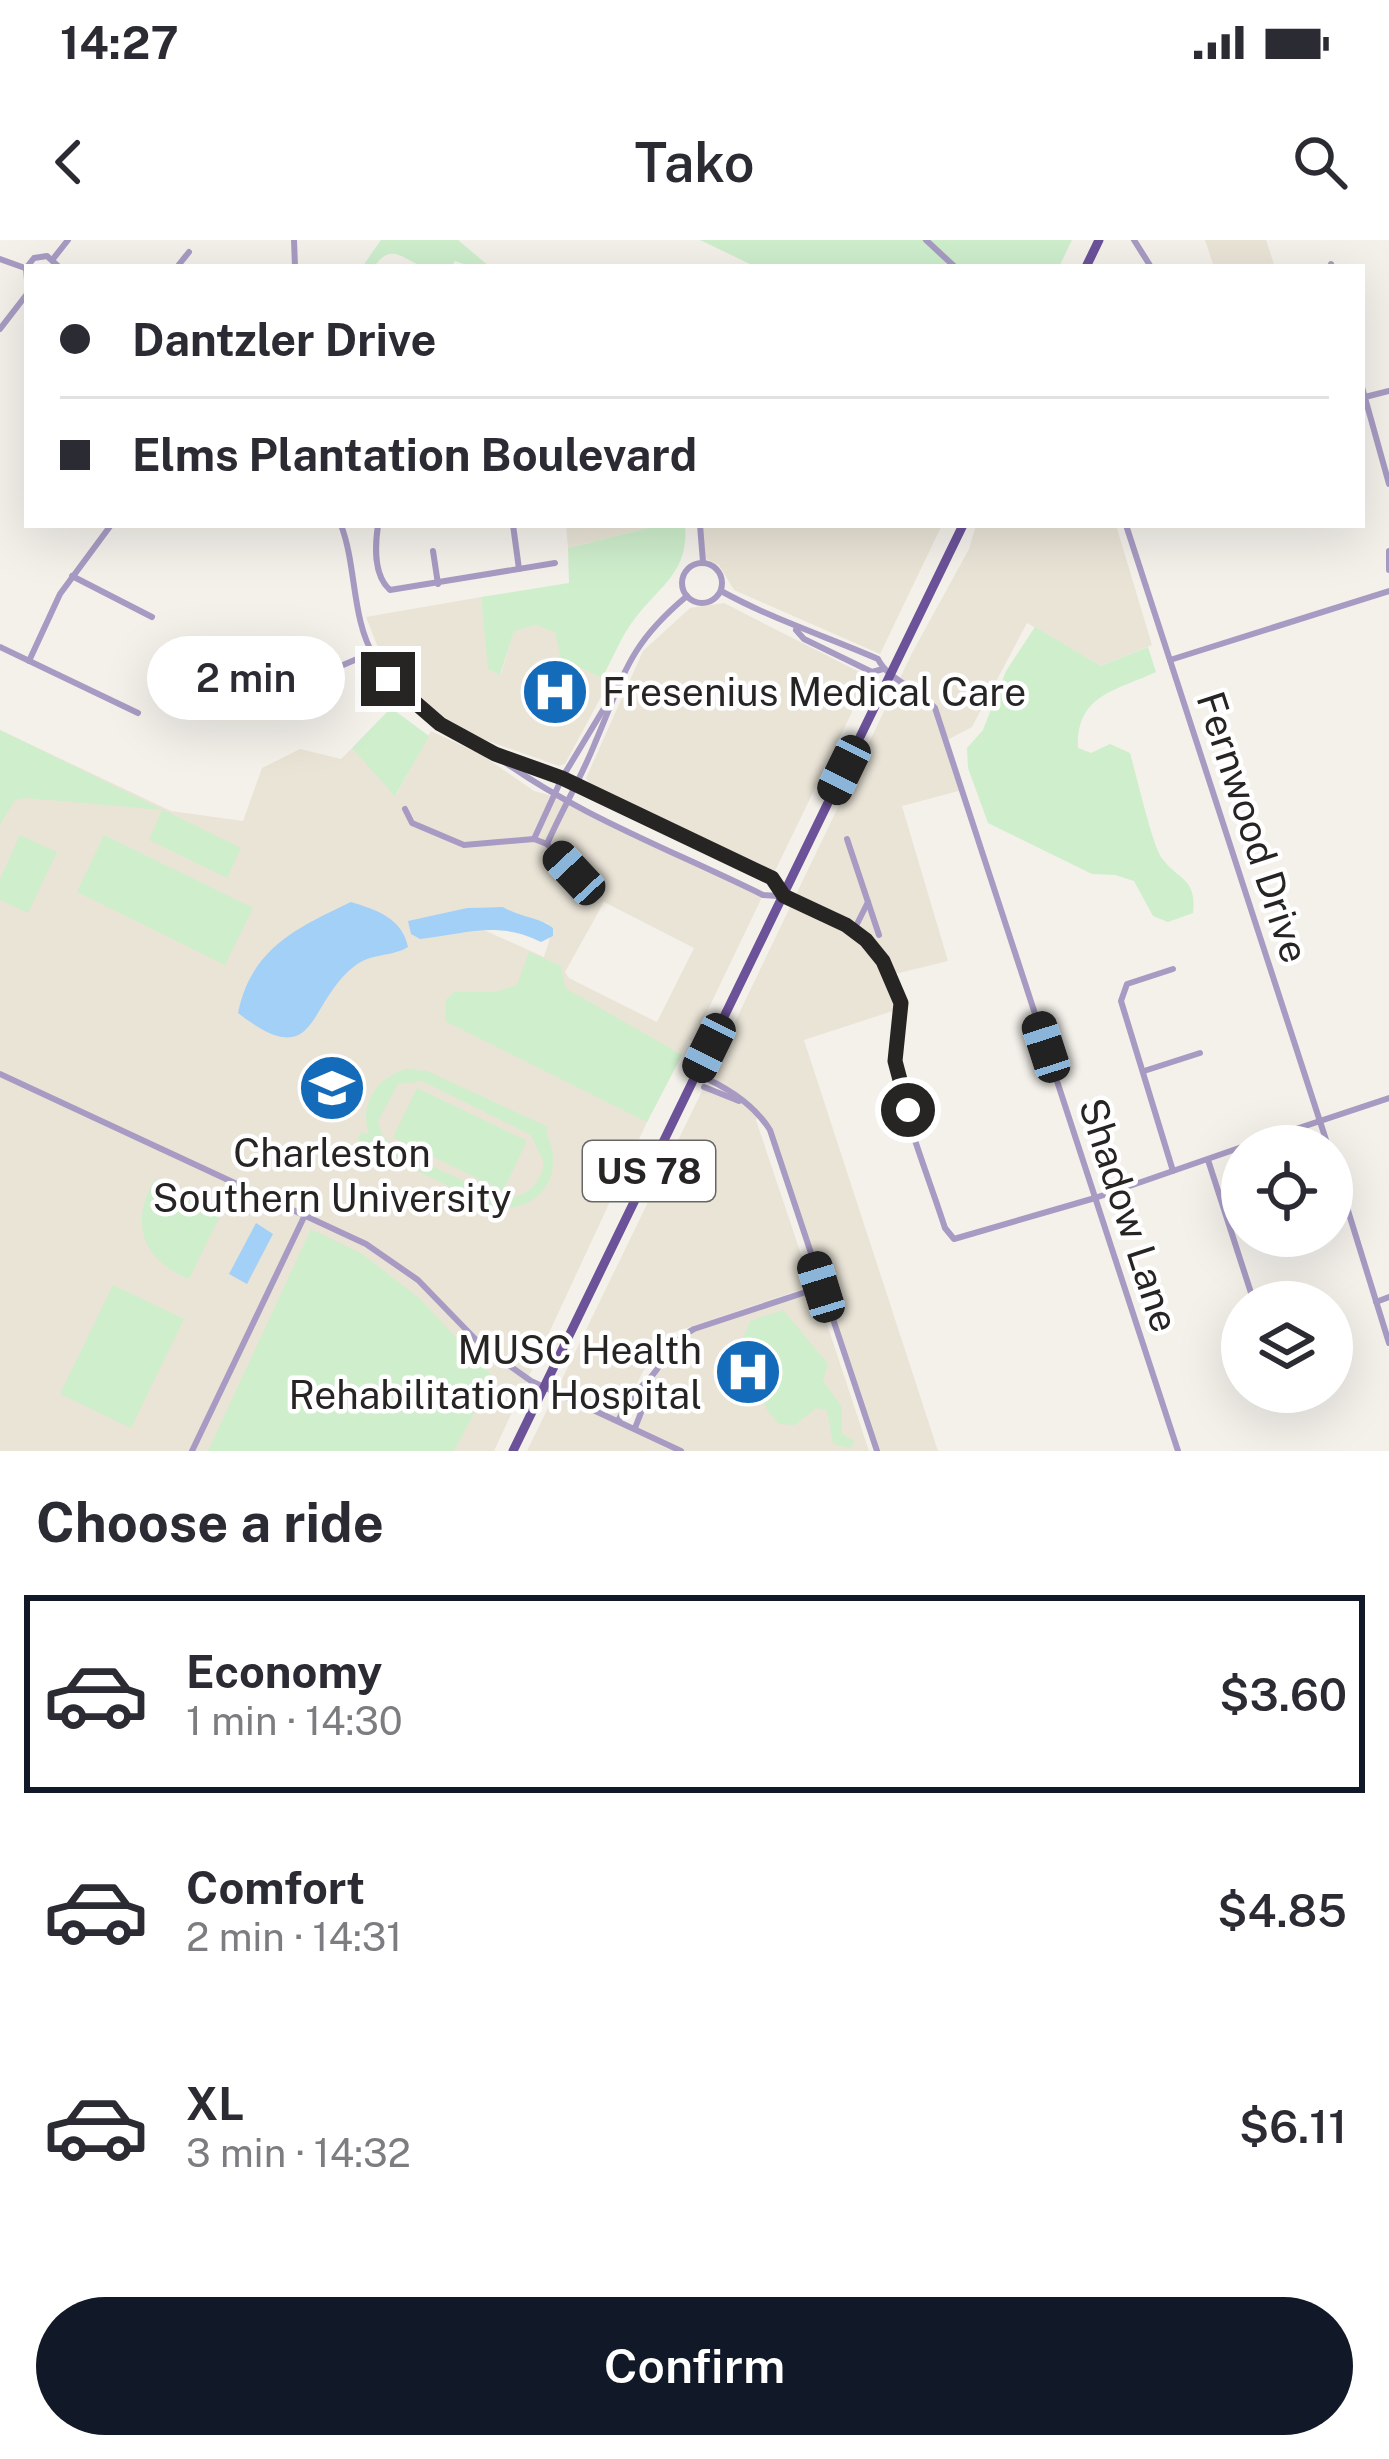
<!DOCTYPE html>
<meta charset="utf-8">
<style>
body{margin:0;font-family:"Public Sans",sans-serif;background:#f2f2f3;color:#2b2b33;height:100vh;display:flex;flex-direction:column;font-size:45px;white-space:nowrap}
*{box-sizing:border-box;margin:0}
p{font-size:39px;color:#7c7c81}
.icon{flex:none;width:66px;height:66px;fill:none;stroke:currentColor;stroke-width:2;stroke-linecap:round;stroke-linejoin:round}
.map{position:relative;height:1211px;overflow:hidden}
.drawer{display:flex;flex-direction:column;background:#fff;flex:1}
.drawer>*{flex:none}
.top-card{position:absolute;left:24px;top:24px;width:1341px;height:264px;border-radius:0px;box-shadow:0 12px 48px #0002;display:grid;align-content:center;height:264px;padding:0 36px;background:#fff}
.controls{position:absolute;left:1221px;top:885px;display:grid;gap:24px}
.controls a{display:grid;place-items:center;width:132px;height:132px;border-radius:50%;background:#fff;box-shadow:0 12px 48px #0002;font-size:60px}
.end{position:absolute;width:54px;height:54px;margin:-27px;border:15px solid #262523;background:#fff;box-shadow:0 0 0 6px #fff}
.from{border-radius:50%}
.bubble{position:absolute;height:84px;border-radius:42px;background:#fff;box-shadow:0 12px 48px #0002;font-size:39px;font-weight:600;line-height:84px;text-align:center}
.car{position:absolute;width:36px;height:72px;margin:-36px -18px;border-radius:15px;box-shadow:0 0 9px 3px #0007;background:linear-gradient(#222 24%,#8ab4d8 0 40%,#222 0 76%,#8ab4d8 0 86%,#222 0)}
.top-card b{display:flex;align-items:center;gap:42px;height:114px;font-size:45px}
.top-card b+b{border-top:3px solid #e1e1e2}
.top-card i{width:30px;height:30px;background:#2b2b33}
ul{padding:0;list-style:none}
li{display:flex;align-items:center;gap:36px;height:198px;margin:0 24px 18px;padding:0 12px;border:6px solid transparent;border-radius:0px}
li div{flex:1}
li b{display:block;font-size:45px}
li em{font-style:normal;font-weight:600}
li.active{border-color:#111827}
li>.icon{width:108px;height:108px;stroke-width:1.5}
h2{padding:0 36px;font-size:54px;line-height:144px}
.action{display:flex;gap:24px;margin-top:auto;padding:24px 36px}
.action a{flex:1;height:138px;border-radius:72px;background:#111827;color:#fff;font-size:48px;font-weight:600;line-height:138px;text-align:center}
.status{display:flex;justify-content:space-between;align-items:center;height:84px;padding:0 60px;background:#fff;direction:ltr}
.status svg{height:33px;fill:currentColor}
header{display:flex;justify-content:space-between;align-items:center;height:156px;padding:0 36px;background:#fff;font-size:54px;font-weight:600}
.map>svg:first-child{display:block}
.built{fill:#eae4d7;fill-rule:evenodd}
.green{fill:#ceeecc;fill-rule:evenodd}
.water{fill:#a3d0f7}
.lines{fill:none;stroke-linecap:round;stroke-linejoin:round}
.minor{stroke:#a79bc3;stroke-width:6}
.primary{stroke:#6b5299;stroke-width:9}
.route{stroke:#262523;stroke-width:15}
.labels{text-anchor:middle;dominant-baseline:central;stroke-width:9;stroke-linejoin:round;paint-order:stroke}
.shield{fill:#fff;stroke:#676665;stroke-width:3}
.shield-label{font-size:36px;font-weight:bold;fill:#262523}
.poi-label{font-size:39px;fill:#262523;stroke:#fff;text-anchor:start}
.street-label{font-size:39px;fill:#262523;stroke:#fff}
</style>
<div class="status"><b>14:27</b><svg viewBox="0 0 49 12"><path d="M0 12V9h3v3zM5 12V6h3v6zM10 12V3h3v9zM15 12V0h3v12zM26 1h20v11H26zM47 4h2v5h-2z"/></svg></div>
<header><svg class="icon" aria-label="back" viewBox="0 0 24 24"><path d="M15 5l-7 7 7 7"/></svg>Tako<svg class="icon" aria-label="search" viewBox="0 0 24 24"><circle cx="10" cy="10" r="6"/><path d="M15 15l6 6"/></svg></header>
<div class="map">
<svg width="1389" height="1211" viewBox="0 0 1389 1211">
<rect width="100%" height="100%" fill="#f4f1eb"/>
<g class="built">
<path d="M1205,0H1266L1275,27H1214Z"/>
<path d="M566,285H660L568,308Z"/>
<path d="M700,285H942L880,414L734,350L719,325L704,318Z"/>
<path d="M976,285H1116L1152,405L1101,426L1027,383L972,487L947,500L962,550L902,566L948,721L891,735L902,768L804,800L938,1211H877L778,910L759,874L756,880L809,1038L800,1050L669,1094L655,1108L619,1179L634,1187L647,1157V1140L677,1098L806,1052L822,1069L869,1211H527L704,847L731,861L708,838L912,413L969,309Z"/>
<path d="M481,357L489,429L501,434L514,390L536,385L556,391L602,437L610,440L565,524L559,526L480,498L419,463L384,423L366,377Z"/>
<path d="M724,363L869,437L775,631L591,545L586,538L643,411L690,368Z"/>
<path d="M0,490L171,571L243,581L262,528L300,509L341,519L352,508L396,555L431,491L482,515L534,551L567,560L763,655L693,801L689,800L647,882L494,1211H0ZM604,662L694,708L657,782L569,738L565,732ZM503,667L521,678L547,683L553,688L544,717L446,673L467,668Z"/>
</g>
<g class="green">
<path d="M381,0H458L490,27H473L455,21L451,27C441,27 427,29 419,25C399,16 390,4 374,27H362Z"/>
<path d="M700,0H1072L1059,27H756Z"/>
<path d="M660,285H685C689,331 662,344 636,377C622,394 613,418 602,438L561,418L555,392L536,385L514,391L500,435L488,429L481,357L569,343L568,308Z"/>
<path d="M1035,387L1101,426L1148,407L1156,432C1115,451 1076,455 1078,508L1091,513L1110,504L1130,513C1136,534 1152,603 1161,617C1178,641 1197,637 1193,673L1168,682L1153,676L1134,641L1115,635L1092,634L988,583L968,528L967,508L983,490L1006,431Z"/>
<path d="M391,468L429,496L395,556L352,508Z"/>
<path d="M0,490L241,608L227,638L149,600L162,570L26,558L15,560L0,584Z"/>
<path d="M20,595L57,612L28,673L0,660V639Z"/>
<path d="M104,595L253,668L225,725L77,652Z"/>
<path d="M529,712L561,726L565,748L682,815L647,882L445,781L446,760L454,752H495L517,745Z"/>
<path d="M405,829L427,831L548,887L546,893C568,935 537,977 490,966L357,902L361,892L369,894C359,863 376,840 405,829ZM422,841L531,895L544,923C540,947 524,959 500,958L395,909L382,895L378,881L398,844Z"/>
<path d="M417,848L527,901L503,951L393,897Z"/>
<path d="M155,939L218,969L220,976L189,1039C142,1020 129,983 155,939Z"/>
<path d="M311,989L362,1014L419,1058L493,1137L454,1211H208Z"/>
<path d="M113,1045L184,1079L131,1188L60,1154Z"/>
<path d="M783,1070L828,1124L823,1141L842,1167V1194L855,1201L850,1208L833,1204L827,1170L816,1168L795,1185L779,1184L767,1170L741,1104L750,1081Z"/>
</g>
<g class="water">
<path d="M351,662C377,670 402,678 408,707C392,717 372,713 356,725C306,762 319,836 238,773C251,709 296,688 351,662Z"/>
<path d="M503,667C519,677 542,678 553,688V696L541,702C496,680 467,694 420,699L411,694L408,681L467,668Z"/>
<path d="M256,983L273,994L247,1044L229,1034Z"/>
</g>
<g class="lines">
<g class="minor">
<path d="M294,0L295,27"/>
<path d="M926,0L955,27"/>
<path d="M1134,0L1151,27"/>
<path d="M0,19L25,28"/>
<path d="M53,19L68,0"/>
<path d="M177,27L189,12"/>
<path d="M1330,27L1331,24"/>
<path d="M27,40L26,28L34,18L47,16L59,27"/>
<path d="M0,89L27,54"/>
<path d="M1362,147L1389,244"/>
<path d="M1365,157L1389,151"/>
<path d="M341,285C357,327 351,379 375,418C407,472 450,481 495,515C574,574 674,611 763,655C824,657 887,702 901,763C906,784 892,806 895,827C903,874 930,941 945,988L954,999L1095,958L1242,907"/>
<path d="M378,285C375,306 373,335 390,350L555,323"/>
<path d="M513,285L519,329"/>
<path d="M700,285L703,322"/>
<path d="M1126,285L1328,906"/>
<path d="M433,311L438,344"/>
<path d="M1389,311V330"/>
<circle cx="702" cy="343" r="20"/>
<path d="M72,336L152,377"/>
<path d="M721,351C772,379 825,396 878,419C888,440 919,449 935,468L1178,1211"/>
<path d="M796,390L804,399L872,432L883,429"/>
<path d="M0,407L138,473"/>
<path d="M1170,420L1389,351"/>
<path d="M29,421L60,354L111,285"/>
<path d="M291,463L329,431L371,413"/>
<path d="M500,515L562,538L772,638L782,653"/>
<path d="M405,569L412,583L464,605L534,599L547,604L577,637L593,646"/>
<path d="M534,599L562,538L606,465"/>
<path d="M847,599L879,695"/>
<path d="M547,604C562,570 581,538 595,503C624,436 627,406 687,356"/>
<path d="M854,690L868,662"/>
<path d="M1173,729L1127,744L1121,761L1173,931"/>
<path d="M1144,831L1200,813"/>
<path d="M0,834L366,1004L418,1040L482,1106L531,1141L681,1211"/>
<path d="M696,834C725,846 753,863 770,890L877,1211"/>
<path d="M704,847L739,861"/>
<path d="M1245,906L1389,858"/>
<path d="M1332,919L1389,1103"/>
<path d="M1208,920L1254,1062"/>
<path d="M1376,1062L1389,1057"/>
<path d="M619,1179C628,1162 635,1152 648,1140C667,1121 666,1104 694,1089L821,1047"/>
<path d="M635,1188L647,1157V1140"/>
<path d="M192,1211L304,977"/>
</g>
<g class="primary">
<path d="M1086,27L1099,0"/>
<path d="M513,1211L963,285"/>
</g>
</g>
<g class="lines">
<path class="route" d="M388,439L440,484L495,514L562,538L772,638L784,656L846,685L866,700L883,721L901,763L895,821L908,870"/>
</g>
<defs>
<g id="hospital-disc" transform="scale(3.45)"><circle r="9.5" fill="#136bb9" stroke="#fff"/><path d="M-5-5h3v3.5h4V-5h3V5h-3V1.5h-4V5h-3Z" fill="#fff"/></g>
<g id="university-disc" transform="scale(3.45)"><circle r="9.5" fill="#136bb9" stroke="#fff"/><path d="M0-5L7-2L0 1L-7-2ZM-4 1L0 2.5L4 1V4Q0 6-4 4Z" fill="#fff"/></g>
</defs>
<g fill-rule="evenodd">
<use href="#hospital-disc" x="555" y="452"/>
<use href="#university-disc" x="332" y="848"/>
<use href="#hospital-disc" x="748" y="1132"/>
</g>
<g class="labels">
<rect class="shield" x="583" y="901" width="132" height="60" rx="9"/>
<g class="shield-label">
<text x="649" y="931">US 78</text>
</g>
<g class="poi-label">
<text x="602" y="452">Fresenius Medical Care</text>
<text x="332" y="913" text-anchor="middle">Charleston<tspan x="332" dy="45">Southern University</tspan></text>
<text x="702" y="1110" text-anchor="end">MUSC Health<tspan x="702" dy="45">Rehabilitation Hospital</tspan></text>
</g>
<g class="street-label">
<text transform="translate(1253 587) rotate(72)">Fernwood Drive</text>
<text transform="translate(1129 975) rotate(72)">Shadow Lane</text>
</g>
</g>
</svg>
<div class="controls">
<a><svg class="icon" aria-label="locate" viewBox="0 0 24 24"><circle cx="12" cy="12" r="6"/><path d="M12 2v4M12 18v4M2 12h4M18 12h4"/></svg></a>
<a><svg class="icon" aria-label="layers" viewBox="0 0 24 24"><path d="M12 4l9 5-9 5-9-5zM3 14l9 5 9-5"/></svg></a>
</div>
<i class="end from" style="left:908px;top:870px"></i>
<i class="end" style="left:388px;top:439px"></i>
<div class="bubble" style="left:147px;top:396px;width:198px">2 min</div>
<i class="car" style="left:844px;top:530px;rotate:206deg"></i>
<i class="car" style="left:574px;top:633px;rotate:317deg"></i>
<i class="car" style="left:1046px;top:807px;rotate:342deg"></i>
<i class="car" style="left:709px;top:808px;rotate:206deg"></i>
<i class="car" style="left:821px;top:1047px;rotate:343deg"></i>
<div class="top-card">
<b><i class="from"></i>Dantzler Drive</b>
<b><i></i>Elms Plantation Boulevard</b>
</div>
</div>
<section class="drawer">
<h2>Choose a ride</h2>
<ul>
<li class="active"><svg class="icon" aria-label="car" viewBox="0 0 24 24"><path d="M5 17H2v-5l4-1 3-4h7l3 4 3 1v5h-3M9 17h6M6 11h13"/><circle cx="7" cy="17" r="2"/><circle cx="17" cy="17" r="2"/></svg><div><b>Economy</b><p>1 min · 14:30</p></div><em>$3.60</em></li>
<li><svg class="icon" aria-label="car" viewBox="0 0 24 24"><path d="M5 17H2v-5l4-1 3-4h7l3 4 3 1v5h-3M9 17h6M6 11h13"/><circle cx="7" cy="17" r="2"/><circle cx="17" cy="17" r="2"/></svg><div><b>Comfort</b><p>2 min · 14:31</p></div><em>$4.85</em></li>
<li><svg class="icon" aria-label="car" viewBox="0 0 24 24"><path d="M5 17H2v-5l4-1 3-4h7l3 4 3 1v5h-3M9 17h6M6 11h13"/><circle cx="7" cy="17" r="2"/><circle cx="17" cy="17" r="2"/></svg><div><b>XL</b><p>3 min · 14:32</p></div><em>$6.11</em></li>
</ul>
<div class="action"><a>Confirm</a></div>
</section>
